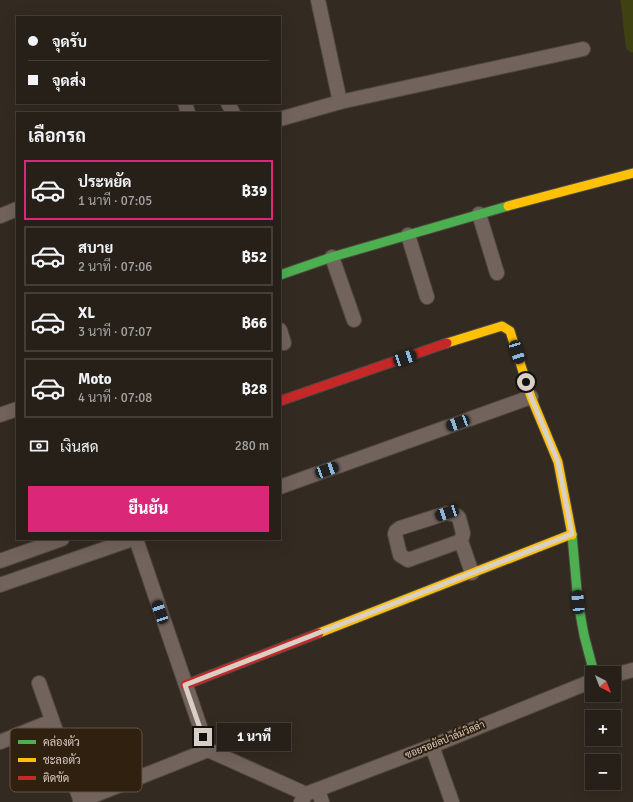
<!DOCTYPE html>
<html lang="th">
<meta charset="utf-8">
<style>
body{margin:0;font-family:Signika,Sarabun,sans-serif;background:#322d26;color:#f1f3f6;height:100vh;display:flex;flex-direction:column;font-size:15px;white-space:nowrap}
*{box-sizing:border-box;margin:0}
p{font-size:13px;color:#a4a3a2}
.icon{flex:none;width:22px;height:22px;fill:none;stroke:currentColor;stroke-width:2;stroke-linecap:round;stroke-linejoin:round}
.map{position:relative;flex:1;overflow:hidden}
.drawer{position:absolute;left:16px;top:112px;width:265px;height:428px;display:flex;flex-direction:column;background:#262019;border-radius:0px;box-shadow:0 4px 16px #0002,0 0 0 1px #423e38}
.drawer>*{flex:none}
.guide{position:absolute;left:16px;top:16px;width:265px;height:88px;border-radius:0px;box-shadow:0 4px 16px #0002,0 0 0 1px #423e38;display:grid;align-content:center;height:88px;padding:0 12px;background:#262019}
.needle{width:26px;rotate:138deg}
.buttons{position:absolute;left:585px;top:666px;display:grid;gap:8px}
.buttons a{display:grid;place-items:center;width:36px;height:36px;border-radius:0px;background:#262019;box-shadow:0 4px 16px #0002,0 0 0 1px #423e38;font-size:20px}
.end{position:absolute;width:18px;height:18px;margin:-9px;border:5px solid #dacfc5;background:#111;box-shadow:0 0 0 2px #111}
.from{border-radius:50%}
.bubble{position:absolute;height:28px;border-radius:0px;background:#262019;box-shadow:0 4px 16px #0002,0 0 0 1px #423e38;font-size:13px;font-weight:800;line-height:28px;text-align:center}
.car{position:absolute;width:12px;height:24px;margin:-12px -6px;border-radius:5px;box-shadow:0 0 3px 1px #0007;background:linear-gradient(#222 24%,#8ab4d8 0 40%,#222 0 76%,#8ab4d8 0 86%,#222 0)}
.guide b{display:flex;align-items:center;gap:14px;height:38px;font-size:15px}
.guide b+b{border-top:1px solid #423e38}
.guide i{width:10px;height:10px;background:#f1f3f6}
ul{padding:0;list-style:none}
li{display:flex;align-items:center;gap:12px;height:60px;margin:0 8px 6px;padding:0 4px;border:2px solid #423e38;border-radius:0px}
li div{flex:1}
li b{display:block;font-size:15px}
li em{font-style:normal;font-weight:800}
li.selected{border-color:#db2777}
li>.icon{width:36px;height:36px;stroke-width:1.5}
h2{padding:0 12px;font-size:18px;line-height:48px}
.pay{display:flex;align-items:center;gap:10px;height:44px;padding:0 12px;font-size:15px}
.pay p{margin-inline-start:auto}
.cta{display:flex;gap:8px;margin-top:auto;padding:8px 12px}
.cta a{flex:1;height:46px;border-radius:0px;background:#db2777;color:#fff;font-size:16px;font-weight:800;line-height:46px;text-align:center}
.map>svg:first-child{display:block}
.lines{fill:none;stroke-linecap:round;stroke-linejoin:round}
.canal{stroke:#3f4113;stroke-width:15}
.street-casing{stroke:#4f4840;stroke-width:16}
.fast-casing{stroke:#4f4840;stroke-width:11}
.slow-casing{stroke:#4f4840;stroke-width:11}
.jam-casing{stroke:#4f4840;stroke-width:11}
.street{stroke:#72635c;stroke-width:14}
.fast{stroke:#4caf50;stroke-width:9}
.slow{stroke:#ffc107;stroke-width:9}
.jam{stroke:#c62828;stroke-width:9}
.route{stroke:#dacfc5;stroke-width:5}
.labels{text-anchor:middle;dominant-baseline:central;stroke-width:4;stroke-linejoin:round;paint-order:stroke}
.street-label{font-size:10px;fill:#dacfc5;stroke:#302010}
.key{fill:#302010;stroke:#635546;stroke-width:1}
.key-label{font-size:11px;fill:#dacfc5}
</style>
<div class="map">
<svg width="633" height="802" viewBox="0 0 633 802">
<rect width="100%" height="100%" fill="#332a21"/>
<g class="lines">
<path class="canal" d="M628,0L633,45"/>
<g class="street-casing">
<g id="street">
<path d="M318,0L340,102"/>
<path d="M185,103L188,113"/>
<path d="M228,103L233,113"/>
<path d="M280,119L340,102L583,49"/>
<path d="M479,214L497,273"/>
<path d="M0,216L17,209"/>
<path d="M408,235L427,297"/>
<path d="M332,257L354,320"/>
<path d="M280,330L284,343"/>
<path d="M0,415L17,409"/>
<path d="M280,487L531,397"/>
<path d="M136,539L208,750L306,794"/>
<path d="M461,541L408,560L400,555L395,534L396,531L400,528L447,513L456,515L459,518L463,533L461,541L472,573"/>
<path d="M0,561L62,539"/>
<path d="M0,585L133,539"/>
<path d="M614,675L633,670"/>
<path d="M39,683L81,802"/>
<path d="M0,742L52,721"/>
<path d="M432,746L452,802"/>
<path d="M318,790L322,802"/>
<path d="M80,801L208,750"/>
<path d="M301,802L306,794L432,746L592,681"/>
</g>
</g>
<g class="fast-casing">
<g id="fast">
<path d="M280,275L332,257L508,206"/>
<path d="M572,535L578,602L584,635L594,673"/>
</g>
</g>
<g class="slow-casing">
<g id="slow">
<path d="M508,206L633,173"/>
<path d="M447,343L502,326L510,331L531,397L558,462L572,535"/>
<path d="M319,633L572,534"/>
</g>
</g>
<g class="jam-casing">
<g id="jam">
<path d="M280,401L447,343"/>
<path d="M185,685L319,633"/>
</g>
</g>
<use href="#street" class="street"/>
<use href="#fast" class="fast"/>
<use href="#slow" class="slow"/>
<use href="#jam" class="jam"/>
</g>
<g class="lines">
<path class="route" d="M203,737L185,685L572,534L558,462L531,397L526,382"/>
</g>
<g class="labels">
<g class="street-label">
<text transform="translate(445 740) rotate(-22)">ซอยรอยัลปาล์มวิลล่า</text>
</g>
</g>
<rect x="10" y="728" width="132" height="64" rx="6" class="key"/>
<rect x="18" y="740" width="18" height="4" fill="#4caf50"/>
<rect x="18" y="758" width="18" height="4" fill="#ffc107"/>
<rect x="18" y="776" width="18" height="4" fill="#c62828"/>
<g class="key-label">
<text x="43" y="746">คล่องตัว</text>
<text x="43" y="764">ชะลอตัว</text>
<text x="43" y="782">ติดขัด</text>
</g>
</svg>
<div class="buttons">
<a><svg class="needle" viewBox="-14 -14 28 28"><path d="M0-13l5 13h-10z" fill="#e53935"/><path d="M0 13l5-13h-10z" fill="#a4a3a2"/></svg></a>
<a>+</a>
<a>−</a>
</div>
<i class="end from" style="left:526px;top:382px"></i>
<i class="end" style="left:203px;top:737px"></i>
<div class="bubble" style="left:217px;top:723px;width:74px">1 นาที</div>
<i class="car" style="left:517px;top:352px;rotate:163deg"></i>
<i class="car" style="left:405px;top:358px;rotate:71deg"></i>
<i class="car" style="left:458px;top:423px;rotate:250deg"></i>
<i class="car" style="left:327px;top:470px;rotate:70deg"></i>
<i class="car" style="left:447px;top:513px;rotate:252deg"></i>
<i class="car" style="left:578px;top:602px;rotate:355deg"></i>
<i class="car" style="left:160px;top:612px;rotate:341deg"></i>
<div class="guide">
<b><i class="from"></i>จุดรับ</b>
<b><i></i>จุดส่ง</b>
</div>
<section class="drawer">
<h2>เลือกรถ</h2>
<ul>
<li class="selected"><svg class="icon" aria-label="car" viewBox="0 0 24 24"><path d="M5 17H2v-5l4-1 3-4h7l3 4 3 1v5h-3M9 17h6M6 11h13"/><circle cx="7" cy="17" r="2"/><circle cx="17" cy="17" r="2"/></svg><div><b>ประหยัด</b><p>1 นาที · 07:05</p></div><em>฿39</em></li>
<li><svg class="icon" aria-label="car" viewBox="0 0 24 24"><path d="M5 17H2v-5l4-1 3-4h7l3 4 3 1v5h-3M9 17h6M6 11h13"/><circle cx="7" cy="17" r="2"/><circle cx="17" cy="17" r="2"/></svg><div><b>สบาย</b><p>2 นาที · 07:06</p></div><em>฿52</em></li>
<li><svg class="icon" aria-label="car" viewBox="0 0 24 24"><path d="M5 17H2v-5l4-1 3-4h7l3 4 3 1v5h-3M9 17h6M6 11h13"/><circle cx="7" cy="17" r="2"/><circle cx="17" cy="17" r="2"/></svg><div><b>XL</b><p>3 นาที · 07:07</p></div><em>฿66</em></li>
<li><svg class="icon" aria-label="car" viewBox="0 0 24 24"><path d="M5 17H2v-5l4-1 3-4h7l3 4 3 1v5h-3M9 17h6M6 11h13"/><circle cx="7" cy="17" r="2"/><circle cx="17" cy="17" r="2"/></svg><div><b>Moto</b><p>4 นาที · 07:08</p></div><em>฿28</em></li>
</ul>
<div class="pay"><svg class="icon" aria-label="cash" viewBox="0 0 24 24"><path d="M3 7h18v10H3z"/><circle cx="12" cy="12" r="2"/></svg>เงินสด<p>280 m</p></div>
<div class="cta"><a>ยืนยัน</a></div>
</section>
</div>
